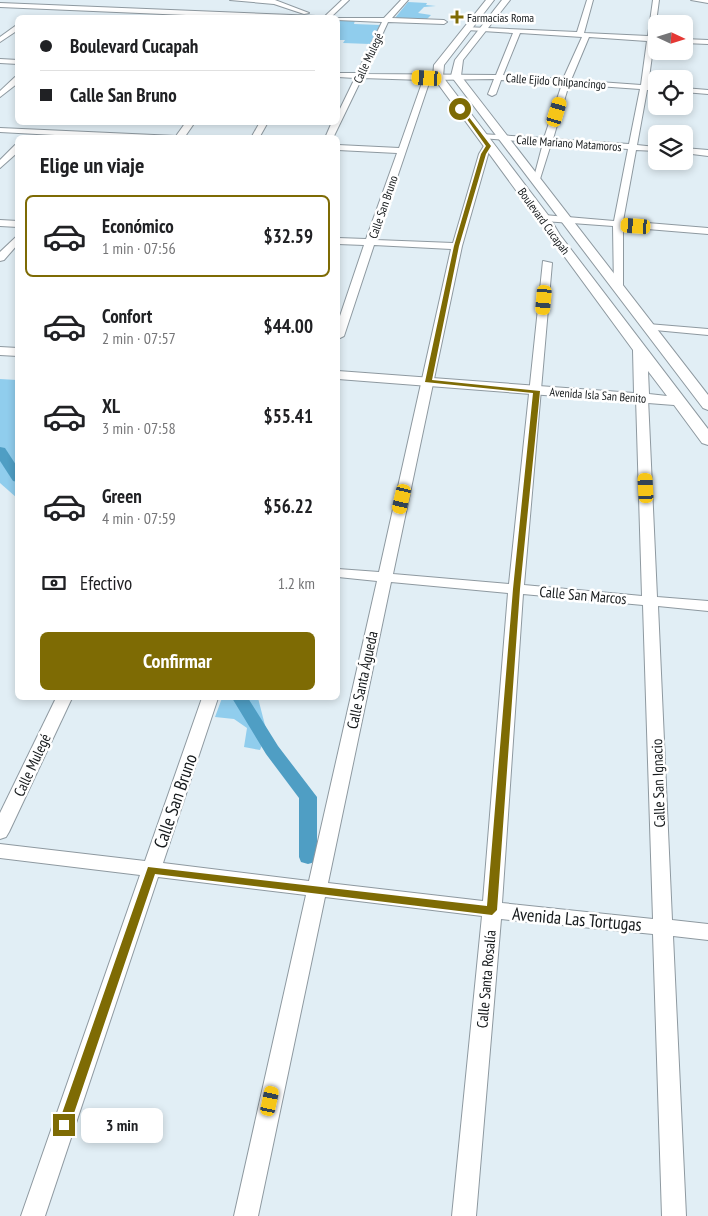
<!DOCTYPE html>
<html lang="es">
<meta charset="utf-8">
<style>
body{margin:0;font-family:"PT Sans Narrow",sans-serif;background:#f2f2f2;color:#202124;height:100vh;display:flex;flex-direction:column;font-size:19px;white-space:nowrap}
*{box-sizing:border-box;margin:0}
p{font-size:16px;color:#757577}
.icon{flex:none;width:28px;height:28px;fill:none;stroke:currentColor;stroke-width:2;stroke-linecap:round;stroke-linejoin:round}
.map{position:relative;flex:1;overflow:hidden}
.drawer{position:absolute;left:15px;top:135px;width:325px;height:565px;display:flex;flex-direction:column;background:#fff;border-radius:8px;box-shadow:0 2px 8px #0003}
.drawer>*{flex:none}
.hud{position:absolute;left:15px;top:15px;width:325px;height:110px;border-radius:8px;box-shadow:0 2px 8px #0003;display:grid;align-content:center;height:110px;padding:0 25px;background:#fff}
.needle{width:32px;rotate:94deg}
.controls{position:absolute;left:648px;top:15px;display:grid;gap:10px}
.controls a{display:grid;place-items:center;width:45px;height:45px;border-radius:8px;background:#fff;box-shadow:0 2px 8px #0003;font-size:25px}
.end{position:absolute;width:22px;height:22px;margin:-11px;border:6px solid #7e6b04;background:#fff;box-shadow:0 0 0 2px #fff}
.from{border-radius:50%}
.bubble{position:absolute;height:35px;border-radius:8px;background:#fff;box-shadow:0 2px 8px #0003;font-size:16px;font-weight:700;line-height:35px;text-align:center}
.car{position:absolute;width:15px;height:30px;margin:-15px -8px;border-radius:6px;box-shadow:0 0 4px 1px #0007;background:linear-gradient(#f5c518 24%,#345 0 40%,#f5c518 0 76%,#345 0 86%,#f5c518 0)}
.hud b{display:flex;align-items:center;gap:18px;height:48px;font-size:19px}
.hud b+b{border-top:1px solid #e0e0e0}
.hud i{width:12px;height:12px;background:#202124}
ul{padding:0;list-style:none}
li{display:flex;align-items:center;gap:15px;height:82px;margin:0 10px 8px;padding:0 15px;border:2px solid transparent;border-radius:8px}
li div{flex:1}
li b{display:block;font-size:19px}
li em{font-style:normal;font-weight:700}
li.on{border-color:#7e6b04}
li>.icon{width:45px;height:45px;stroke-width:1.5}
h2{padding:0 25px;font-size:22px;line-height:60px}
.pay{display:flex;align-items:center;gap:12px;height:55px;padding:0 25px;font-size:19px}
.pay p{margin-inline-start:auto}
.action{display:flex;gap:10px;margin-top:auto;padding:10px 25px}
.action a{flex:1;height:58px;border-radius:8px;background:#7e6b04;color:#fff;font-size:20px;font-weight:700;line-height:58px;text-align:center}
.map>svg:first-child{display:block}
.green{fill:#90cded}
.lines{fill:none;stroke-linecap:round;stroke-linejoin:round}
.canal{fill:#4f9ec4;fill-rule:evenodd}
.minor-casing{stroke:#8e99a0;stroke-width:2}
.major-casing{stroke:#8e99a0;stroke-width:2}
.minor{fill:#fff;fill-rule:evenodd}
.major{fill:#fff;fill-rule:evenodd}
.route{fill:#7e6b04}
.poi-dot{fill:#7e6b04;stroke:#fff;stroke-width:2}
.labels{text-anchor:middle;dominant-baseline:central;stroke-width:5;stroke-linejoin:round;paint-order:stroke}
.far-poi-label{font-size:12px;fill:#15191b;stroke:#fff;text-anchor:start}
.far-street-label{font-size:12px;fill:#15191b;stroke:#fff}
.street-label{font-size:15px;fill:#15191b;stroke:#fff}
.near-street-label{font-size:18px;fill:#15191b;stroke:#fff}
</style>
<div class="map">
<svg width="708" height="1216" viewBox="0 0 708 1216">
<rect width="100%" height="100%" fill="#e1eef5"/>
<g class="green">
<path d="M408,2L427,3L426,5L436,6L424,7L418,13L431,15L426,20L395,18Z"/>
<path d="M338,20H355L354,24L380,25L370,44L343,43L345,40H338Z"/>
<path d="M0,379L17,380V498L0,483Z"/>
<path d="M222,698H258L267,733L260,750L244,747L247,728L234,719L215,717Z"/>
</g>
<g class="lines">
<g class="canal">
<path d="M0,447L5,448L18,468V482L13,481L0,461Z"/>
<path d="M232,698H248L278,746L317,797V857L315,862L308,864L301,862L299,857V798L266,754Z"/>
</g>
<g class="minor-casing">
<g id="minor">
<path d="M230,0H275L309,13L304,14L274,4Z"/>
<path d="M342,0H349L330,18H323Z"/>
<path d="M401,0H408L392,18L444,20L447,22L444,24L388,22L364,74L496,75L513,33L467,30L465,27L577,32L587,0H593L584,33L648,36L653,0H659L654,37L656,41H654L648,85L656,86V90H647L637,145L656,147V151L636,150L623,221L708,228V234L623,227V287L618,290L614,289L613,226L544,221L539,218L544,215L614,221L628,149L551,144L540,179L533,181L543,143L481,138L477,136L481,134L544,138L562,84L501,80L496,94L492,96L488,94L494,79L430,80L376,240L453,243L479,154L485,144H491L462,246L393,574L509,584L543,261L552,263L524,585L642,596L636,398L642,394L648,398L657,597L708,601V611L658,606L672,920L708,924V940L673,936L686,1216H662L653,934L501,919L476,1216H452L482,916L325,897L258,1216H234L306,895L158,877L45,1216H21L140,875L0,858V844L145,861L202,698H218L163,863L309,881L377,581L338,577V569L379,572L451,249L374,245L344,336L338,339V322L364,245L338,244V238L366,239L397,153L338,150V145L399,148L423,80L362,78L333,138H325L332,122H338V113L355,78L338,77V73H357L382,22L338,20L335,18H384ZM520,33L582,37L563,79L503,75ZM589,37L647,41L641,85L571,80ZM569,84L640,89L629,144L553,139ZM391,582L508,593L483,901L328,883ZM523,594L643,605L653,919L502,903Z"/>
<path d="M691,0H708V3Z"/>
<path d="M0,3L316,16L319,18H256L0,7Z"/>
<path d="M18,24V30L0,42V37Z"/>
<path d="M684,39L708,40V44L684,43Z"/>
<path d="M0,59L18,60V64L0,63Z"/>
<path d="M15,77H18V83L0,97V91Z"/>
<path d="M684,88L708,90V94L684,92Z"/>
<path d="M186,122H195L184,138H110L0,132V128L176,136Z"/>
<path d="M260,122H268L259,138H251Z"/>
<path d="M15,145H18V152L0,168V160Z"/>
<path d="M684,148L708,150V156L684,153Z"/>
<path d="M0,220L18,221V227L0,226Z"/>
<path d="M18,235V244L4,260L0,261V252Z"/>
<path d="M648,324L708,329V335L644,329V325Z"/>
<path d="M56,698H72L9,832L6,837L0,839V813Z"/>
</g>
</g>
<g class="major-casing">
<g id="major">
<path d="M486,0H494L444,65L443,77L548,215L560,235L708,429V445L702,443L674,405L338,379V371L634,393L633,350L433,77L434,65ZM648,371L667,396L649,394Z"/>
<path d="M502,0H510L463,60L461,76L708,395V410L703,408L451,76L455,60Z"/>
<path d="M0,347L18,348V356L0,355Z"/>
</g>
</g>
<use href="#minor" class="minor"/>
<use href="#major" class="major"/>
</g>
<path class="route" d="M459,108H462L491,146L486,154L459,246L432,380L540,391L520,589L497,910L492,915L155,874L70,1125L64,1131L60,1129L58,1125L148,867L487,906L513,589L533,393L425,382L454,246L481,154L486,146Z"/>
<path class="poi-dot" d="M454.5 9.5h5v5h5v5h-5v5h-5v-5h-5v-5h5z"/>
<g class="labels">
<g class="far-poi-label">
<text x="467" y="17">Farmacias Roma</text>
</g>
<g class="far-street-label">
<text transform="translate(368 58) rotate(-65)">Calle Mulegé</text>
<text transform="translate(556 81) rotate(4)">Calle Ejido Chilpancingo</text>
<text transform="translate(569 143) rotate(4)">Calle Mariano Matamoros</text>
<text transform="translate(383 207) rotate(-71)">Calle San Bruno</text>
<text transform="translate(544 221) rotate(54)">Boulevard Cucapah</text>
<text transform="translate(598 395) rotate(4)">Avenida Isla San Benito</text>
</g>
<g class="street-label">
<text transform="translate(583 595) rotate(5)">Calle San Marcos</text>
<text transform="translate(362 680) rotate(-78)">Calle Santa Águeda</text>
<text transform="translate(32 765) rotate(-65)">Calle Mulegé</text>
<text transform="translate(658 783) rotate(-92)">Calle San Ignacio</text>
<text transform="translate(486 979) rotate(-85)">Calle Santa Rosalía</text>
</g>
<g class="near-street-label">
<text transform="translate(175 801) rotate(-71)">Calle San Bruno</text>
<text transform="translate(577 919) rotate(5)">Avenida Las Tortugas</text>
</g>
</g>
</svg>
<div class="controls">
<a><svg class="needle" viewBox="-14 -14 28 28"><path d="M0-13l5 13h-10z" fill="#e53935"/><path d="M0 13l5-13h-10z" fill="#757577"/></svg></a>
<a><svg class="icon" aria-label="locate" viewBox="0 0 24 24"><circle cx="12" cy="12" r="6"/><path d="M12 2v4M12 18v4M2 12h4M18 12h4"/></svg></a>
<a><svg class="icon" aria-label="layers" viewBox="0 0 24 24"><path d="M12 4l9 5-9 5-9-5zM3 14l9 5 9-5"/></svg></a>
</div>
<i class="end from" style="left:460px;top:109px"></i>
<i class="end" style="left:64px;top:1125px"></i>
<div class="bubble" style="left:81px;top:1108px;width:82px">3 min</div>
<i class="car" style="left:427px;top:78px;rotate:273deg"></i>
<i class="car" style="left:557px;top:112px;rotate:17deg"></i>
<i class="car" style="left:636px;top:226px;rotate:274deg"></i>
<i class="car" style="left:544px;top:300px;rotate:185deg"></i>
<i class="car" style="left:646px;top:488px;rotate:357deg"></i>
<i class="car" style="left:402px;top:499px;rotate:193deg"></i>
<i class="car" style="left:270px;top:1101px;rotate:12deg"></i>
<div class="hud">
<b><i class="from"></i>Boulevard Cucapah</b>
<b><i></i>Calle San Bruno</b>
</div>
<section class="drawer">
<h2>Elige un viaje</h2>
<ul>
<li class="on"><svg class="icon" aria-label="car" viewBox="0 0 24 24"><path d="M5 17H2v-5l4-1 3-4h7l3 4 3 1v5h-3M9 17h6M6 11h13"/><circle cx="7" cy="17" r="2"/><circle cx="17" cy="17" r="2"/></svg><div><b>Económico</b><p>1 min · 07:56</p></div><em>$32.59</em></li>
<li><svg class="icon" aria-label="car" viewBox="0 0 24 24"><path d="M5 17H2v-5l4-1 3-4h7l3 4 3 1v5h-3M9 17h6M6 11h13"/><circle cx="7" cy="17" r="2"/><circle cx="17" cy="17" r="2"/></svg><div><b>Confort</b><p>2 min · 07:57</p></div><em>$44.00</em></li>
<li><svg class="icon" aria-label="car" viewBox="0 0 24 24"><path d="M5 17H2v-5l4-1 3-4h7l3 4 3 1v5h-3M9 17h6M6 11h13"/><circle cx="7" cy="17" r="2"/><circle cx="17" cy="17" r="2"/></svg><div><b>XL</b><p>3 min · 07:58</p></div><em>$55.41</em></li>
<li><svg class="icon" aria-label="car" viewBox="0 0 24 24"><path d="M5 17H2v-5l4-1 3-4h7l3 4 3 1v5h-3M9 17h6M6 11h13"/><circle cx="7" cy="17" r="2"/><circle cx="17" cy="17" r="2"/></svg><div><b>Green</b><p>4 min · 07:59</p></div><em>$56.22</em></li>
</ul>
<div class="pay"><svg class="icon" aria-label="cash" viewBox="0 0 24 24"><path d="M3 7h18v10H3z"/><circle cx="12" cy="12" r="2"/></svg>Efectivo<p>1.2 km</p></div>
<div class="action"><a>Confirmar</a></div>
</section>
</div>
